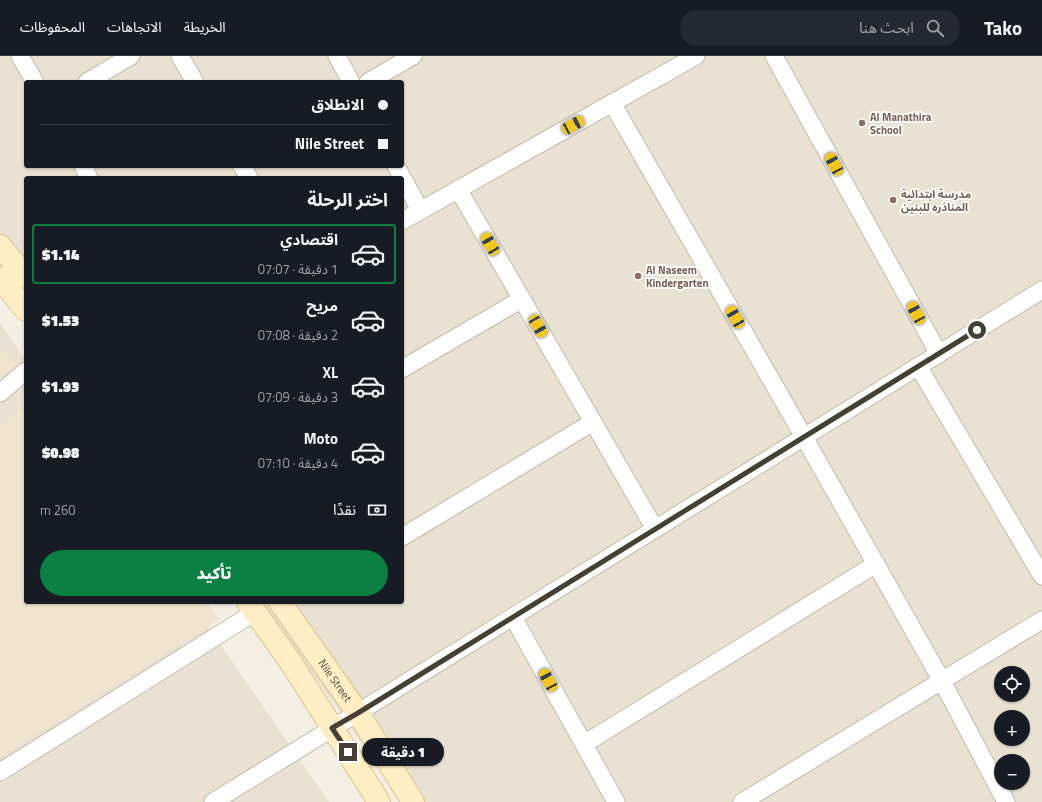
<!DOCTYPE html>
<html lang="ar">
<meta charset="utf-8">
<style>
body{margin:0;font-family:"Titillium Web","Noto Sans Arabic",sans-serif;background:#242831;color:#f1f3f6;direction:rtl;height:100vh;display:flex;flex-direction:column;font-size:15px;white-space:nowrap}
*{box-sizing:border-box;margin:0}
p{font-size:13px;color:#9ea1a6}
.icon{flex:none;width:22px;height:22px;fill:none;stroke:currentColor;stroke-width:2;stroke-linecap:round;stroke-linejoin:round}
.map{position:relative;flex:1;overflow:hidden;direction:ltr}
.drawer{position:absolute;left:24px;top:120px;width:380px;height:428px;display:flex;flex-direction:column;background:#171b24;border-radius:4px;box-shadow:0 1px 3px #0004;direction:rtl}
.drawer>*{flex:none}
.guide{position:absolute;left:24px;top:24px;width:380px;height:88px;border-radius:4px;box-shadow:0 1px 3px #0004;direction:rtl;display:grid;align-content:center;height:88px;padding:0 16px;background:#171b24}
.tools{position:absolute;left:994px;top:610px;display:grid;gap:8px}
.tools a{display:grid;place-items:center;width:36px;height:36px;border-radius:50%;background:#171b24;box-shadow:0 1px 3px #0004;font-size:20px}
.end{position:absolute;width:18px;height:18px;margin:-9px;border:5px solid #473f34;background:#fff;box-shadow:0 0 0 2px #fff}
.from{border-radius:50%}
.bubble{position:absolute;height:28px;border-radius:14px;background:#171b24;box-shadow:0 1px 3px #0004;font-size:13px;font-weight:800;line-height:28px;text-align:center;direction:rtl}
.car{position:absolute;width:12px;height:24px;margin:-12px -6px;border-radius:5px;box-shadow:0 0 3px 1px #0007;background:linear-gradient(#f5c518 24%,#345 0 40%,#f5c518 0 76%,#345 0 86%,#f5c518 0)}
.guide b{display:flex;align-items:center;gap:14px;height:38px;font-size:15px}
.guide b+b{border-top:1px solid #363941}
.guide i{width:10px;height:10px;background:#f1f3f6}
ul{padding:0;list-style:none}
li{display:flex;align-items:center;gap:12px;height:60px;margin:0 8px 6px;padding:0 8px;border:2px solid transparent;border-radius:4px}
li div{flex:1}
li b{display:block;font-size:15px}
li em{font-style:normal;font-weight:800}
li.active{border-color:#0b8043}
li>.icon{width:36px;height:36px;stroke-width:1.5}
h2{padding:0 16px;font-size:18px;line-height:48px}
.pay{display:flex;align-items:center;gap:10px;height:44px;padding:0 16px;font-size:15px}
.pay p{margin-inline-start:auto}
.action{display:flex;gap:8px;margin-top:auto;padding:8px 16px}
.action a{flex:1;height:46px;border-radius:24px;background:#0b8043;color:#fff;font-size:16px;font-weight:800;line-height:46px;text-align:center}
header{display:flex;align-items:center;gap:24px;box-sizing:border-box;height:56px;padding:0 20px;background:#171b24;border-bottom:1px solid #363941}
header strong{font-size:19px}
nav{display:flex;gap:22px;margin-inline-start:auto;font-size:14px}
.search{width:280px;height:36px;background:#242831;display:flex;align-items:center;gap:10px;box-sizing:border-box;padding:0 14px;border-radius:22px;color:#9ea1a6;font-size:15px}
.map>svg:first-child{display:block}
.residential{fill:#e9e1d2;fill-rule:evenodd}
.education{fill:#efe4cd}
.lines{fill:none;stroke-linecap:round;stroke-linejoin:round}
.minor-casing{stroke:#c4b9a9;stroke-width:19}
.secondary-casing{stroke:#dcc591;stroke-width:24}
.minor{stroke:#fff;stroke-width:17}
.secondary{stroke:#ffeec4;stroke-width:22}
.route{stroke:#473f34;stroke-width:5}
.education-dot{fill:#8d6e63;stroke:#fff;stroke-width:1.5}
.labels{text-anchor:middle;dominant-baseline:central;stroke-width:3.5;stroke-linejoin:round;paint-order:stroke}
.education-label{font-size:11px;font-weight:bold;fill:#785e54;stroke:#fff;text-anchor:start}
.street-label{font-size:11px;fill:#473f34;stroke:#fff}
</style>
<header>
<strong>Tako</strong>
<div class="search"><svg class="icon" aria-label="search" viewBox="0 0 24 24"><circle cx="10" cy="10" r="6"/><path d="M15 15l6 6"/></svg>ابحث هنا</div>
<nav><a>الخريطة</a><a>الاتجاهات</a><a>المحفوظات</a></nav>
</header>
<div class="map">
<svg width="1042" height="746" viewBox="0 0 1042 746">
<rect width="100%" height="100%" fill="#f4efe5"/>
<g class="residential">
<path d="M0,0H1042V746H404L261,546H402V122H26V216L0,180ZM26,26H402V110H26ZM1001,617H1023V639H1001ZM1001,661H1023V683H1001ZM1001,705H1023V727H1001Z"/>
<path d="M0,267L26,305V546H191L329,746H0Z"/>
</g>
<g class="education">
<path d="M0,291L15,308L0,321Z"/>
<path d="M26,348V546H207L220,563L0,701V371Z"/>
</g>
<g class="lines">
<g class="minor-casing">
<g id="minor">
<path d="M20,0L35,26"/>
<path d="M180,0L195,26"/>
<path d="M337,0L351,26"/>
<path d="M774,0L939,298"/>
<path d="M87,26L131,0"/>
<path d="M368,26L413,0"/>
<path d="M612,47L804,381L942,625L1006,746"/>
<path d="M83,110L89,122"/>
<path d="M242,110L249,122"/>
<path d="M396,110L420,154"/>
<path d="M458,133L655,473"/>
<path d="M402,165L696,0"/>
<path d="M918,310L1042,520"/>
<path d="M402,313L522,243"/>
<path d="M0,337L26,315"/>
<path d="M402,481L593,366"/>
<path d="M513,561L616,746"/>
<path d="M584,688L876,508"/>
<path d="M0,716L255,556"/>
<path d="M213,746L1042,234"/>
<path d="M742,746L1042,564"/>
</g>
</g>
<g class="secondary-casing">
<g id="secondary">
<path d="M0,190L26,221"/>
<path d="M0,222L26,254"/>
<path d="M248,546L292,608L379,746"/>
<path id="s1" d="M280,546L358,657L413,746"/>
</g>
</g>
<use href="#minor" class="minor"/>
<use href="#secondary" class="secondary"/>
</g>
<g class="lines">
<path class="route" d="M348,696L332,672L358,657L977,274"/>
</g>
<g class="education-dot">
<circle cx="862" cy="67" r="4"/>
<circle cx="893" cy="144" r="4"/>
<circle cx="638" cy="220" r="4"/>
</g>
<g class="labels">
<g class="education-label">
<text x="870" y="61">Al Manathira<tspan x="870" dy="13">School</tspan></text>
<text x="901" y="138">مدرسة ابتدائية<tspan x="901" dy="13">المناذره للبنين</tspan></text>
<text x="646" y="214">Al Naseem<tspan x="646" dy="13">Kindergarten</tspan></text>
</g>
<g class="street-label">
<text stroke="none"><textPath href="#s1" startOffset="96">Nile Street</textPath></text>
</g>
</g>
</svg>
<div class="tools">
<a><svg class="icon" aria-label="locate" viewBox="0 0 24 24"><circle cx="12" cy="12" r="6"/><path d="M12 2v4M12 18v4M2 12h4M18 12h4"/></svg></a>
<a>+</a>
<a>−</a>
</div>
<i class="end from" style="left:977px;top:274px"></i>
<i class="end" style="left:348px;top:696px"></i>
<div class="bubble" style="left:362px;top:682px;width:82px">1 دقيقة</div>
<i class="car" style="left:573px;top:69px;rotate:61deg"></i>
<i class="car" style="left:834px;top:108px;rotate:331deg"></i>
<i class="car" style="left:490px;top:188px;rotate:330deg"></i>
<i class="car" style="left:916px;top:257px;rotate:331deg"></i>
<i class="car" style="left:735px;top:261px;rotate:330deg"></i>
<i class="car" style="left:538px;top:270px;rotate:150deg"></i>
<i class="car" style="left:548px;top:624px;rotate:331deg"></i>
<div class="guide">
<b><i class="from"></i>الانطلاق</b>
<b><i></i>Nile Street</b>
</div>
<section class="drawer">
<h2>اختر الرحلة</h2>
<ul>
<li class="active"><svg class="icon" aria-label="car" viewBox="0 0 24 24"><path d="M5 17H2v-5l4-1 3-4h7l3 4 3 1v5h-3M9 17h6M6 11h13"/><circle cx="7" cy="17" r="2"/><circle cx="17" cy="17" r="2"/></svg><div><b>اقتصادي</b><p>1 دقيقة · 07:07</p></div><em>$1.14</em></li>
<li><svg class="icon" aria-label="car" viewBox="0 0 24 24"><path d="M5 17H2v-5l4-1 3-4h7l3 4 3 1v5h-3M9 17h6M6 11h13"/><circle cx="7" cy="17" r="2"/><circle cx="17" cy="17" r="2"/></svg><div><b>مريح</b><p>2 دقيقة · 07:08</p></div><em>$1.53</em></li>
<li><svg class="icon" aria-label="car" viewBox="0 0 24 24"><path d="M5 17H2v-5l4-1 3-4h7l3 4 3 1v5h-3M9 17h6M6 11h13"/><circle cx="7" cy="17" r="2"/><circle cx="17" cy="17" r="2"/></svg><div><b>XL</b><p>3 دقيقة · 07:09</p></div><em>$1.93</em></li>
<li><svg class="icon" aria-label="car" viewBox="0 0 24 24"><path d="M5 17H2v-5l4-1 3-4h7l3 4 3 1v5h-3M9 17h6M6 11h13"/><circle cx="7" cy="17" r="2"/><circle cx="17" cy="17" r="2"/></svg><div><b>Moto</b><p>4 دقيقة · 07:10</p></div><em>$0.98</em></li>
</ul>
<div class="pay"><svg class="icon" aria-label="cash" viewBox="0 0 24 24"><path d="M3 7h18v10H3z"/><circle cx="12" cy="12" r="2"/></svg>نقدًا<p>260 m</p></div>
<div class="action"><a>تأكيد</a></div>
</section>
</div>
